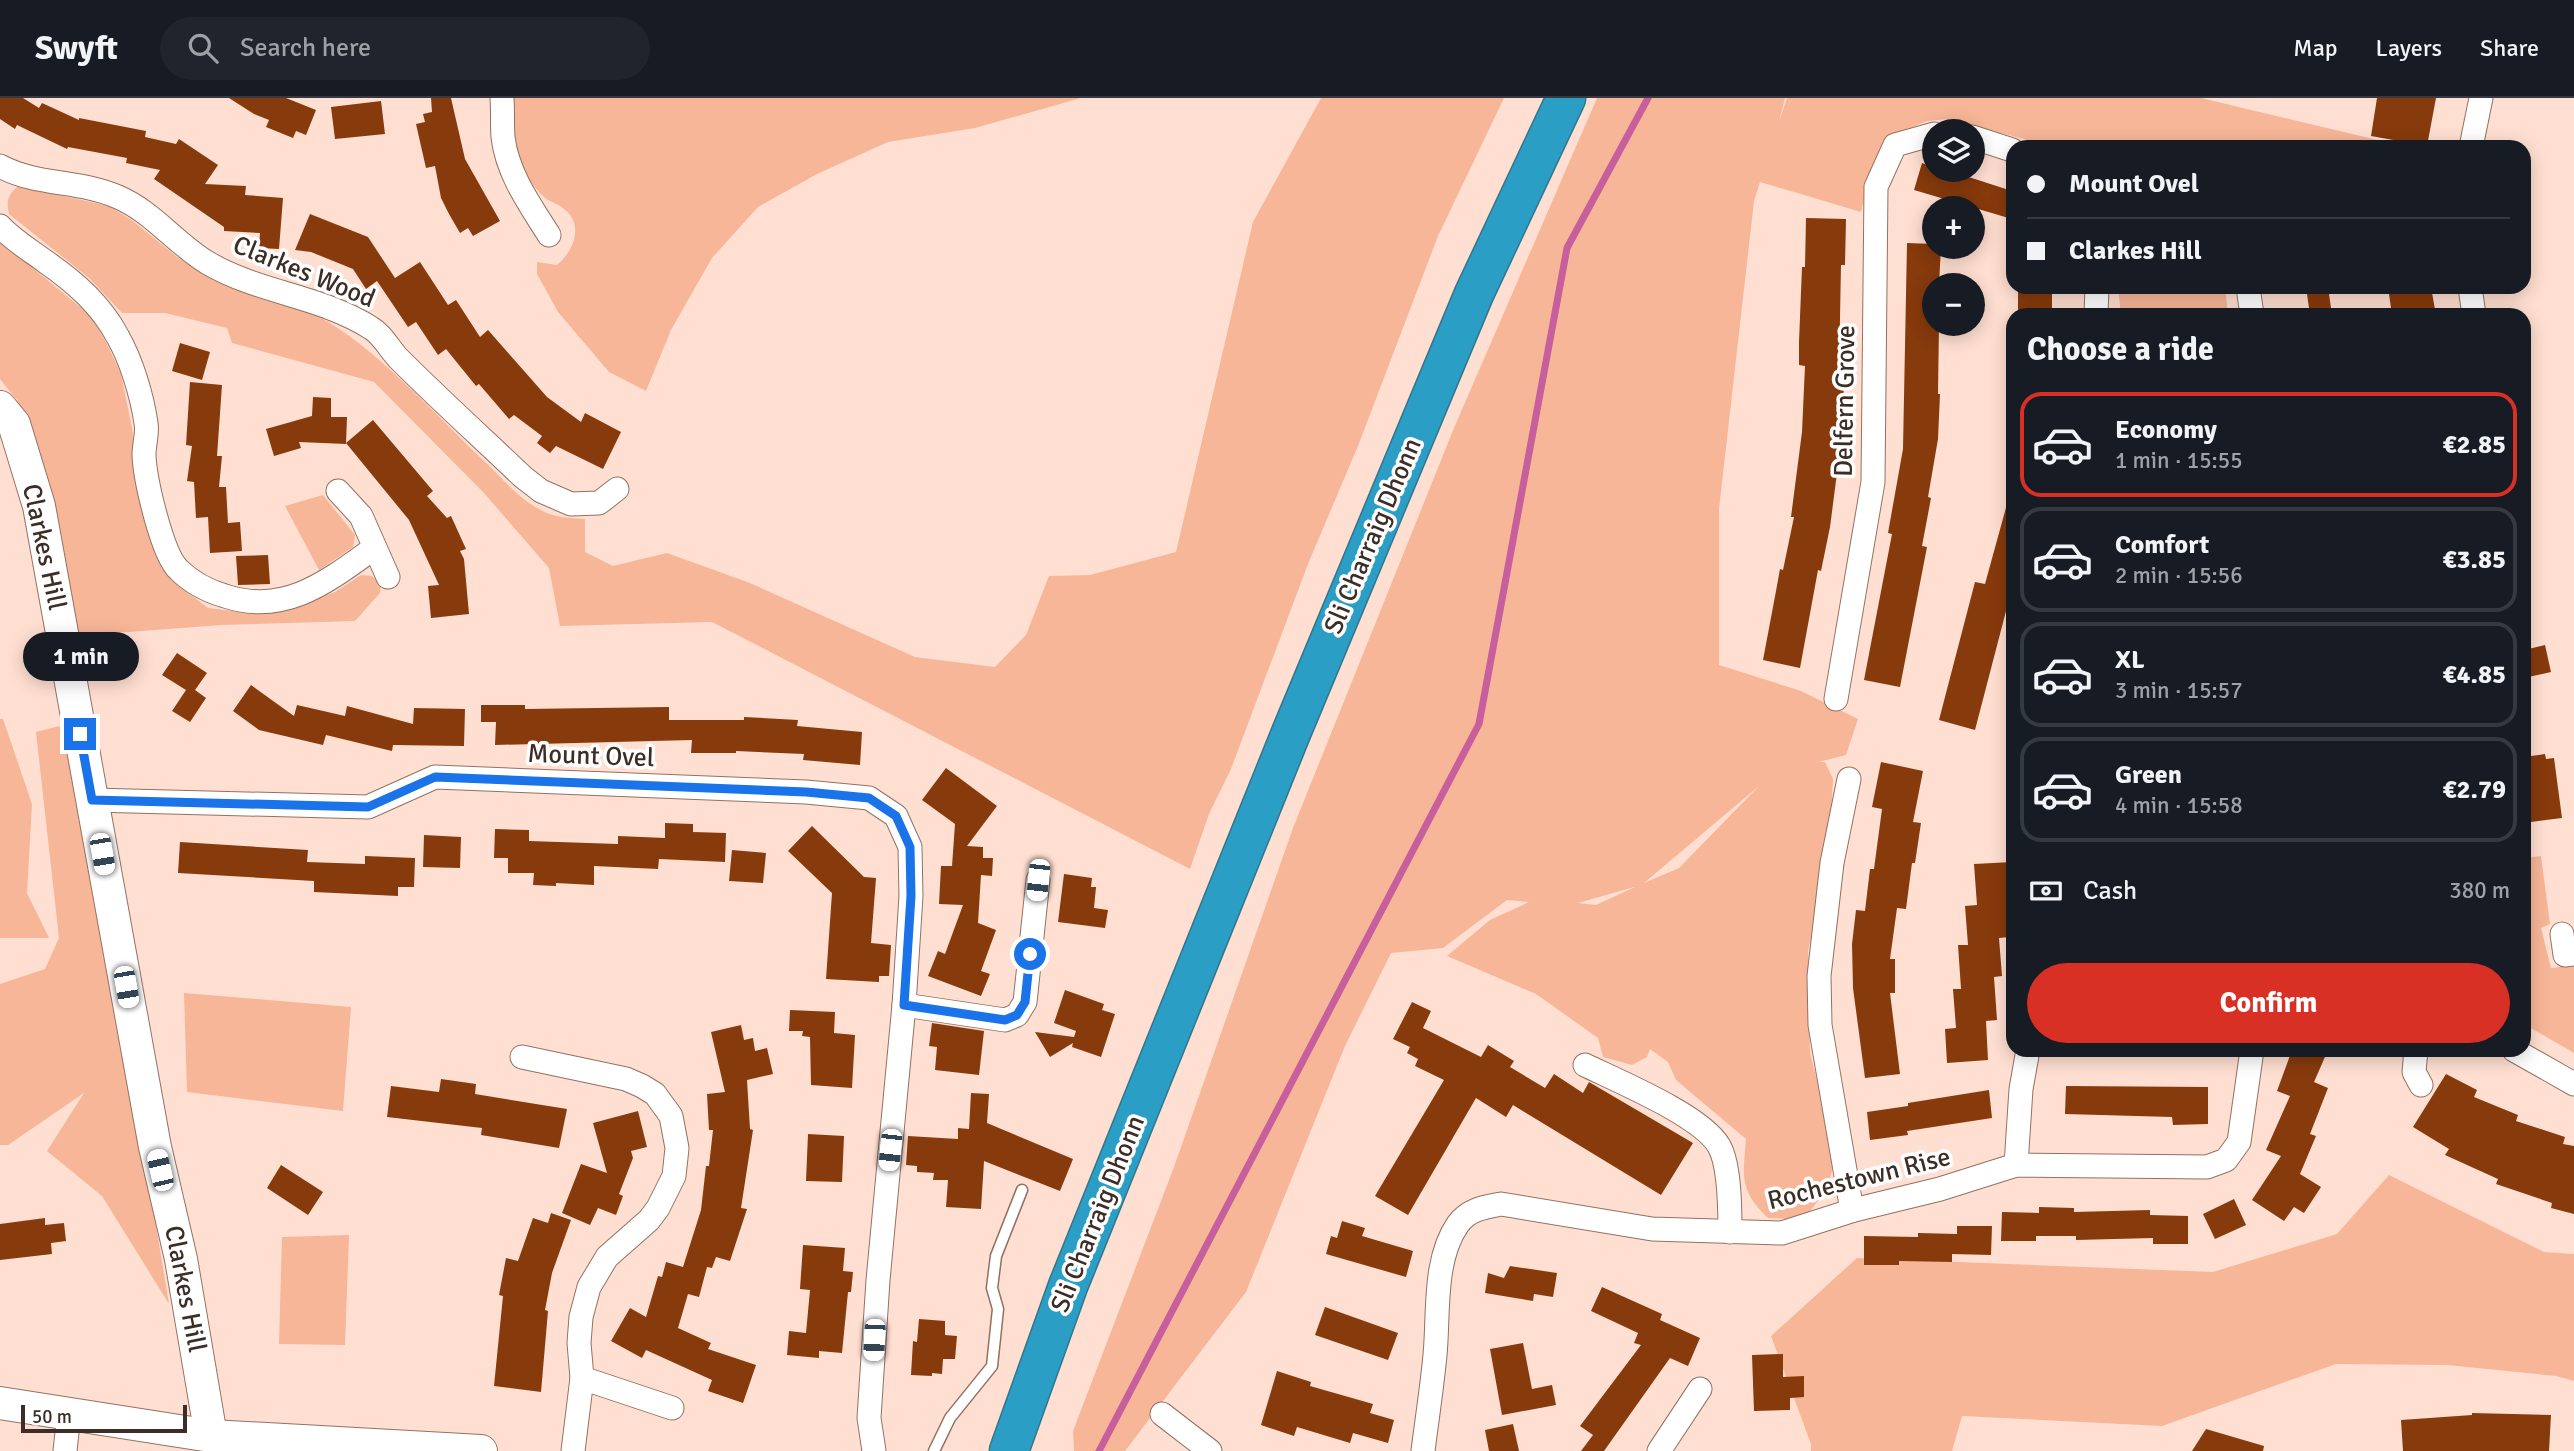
<!DOCTYPE html>
<meta charset="utf-8">
<style>
body{margin:0;font-family:Signika,sans-serif;background:#20242c;color:#f1f3f6;height:100vh;display:flex;flex-direction:column;font-size:26px;white-space:nowrap}
*{box-sizing:border-box;margin:0}
p{font-size:23px;color:#9ea1a6}
.icon{flex:none;width:38px;height:38px;fill:none;stroke:currentColor;stroke-width:2;stroke-linecap:round;stroke-linejoin:round}
.map{position:relative;flex:1;overflow:hidden}
.drawer{position:absolute;left:2006px;top:210px;width:525px;height:749px;display:flex;flex-direction:column;background:#171b24;border-radius:21px;box-shadow:0 4px 18px #0003}
.drawer>*{flex:none}
.hud{position:absolute;left:2006px;top:42px;width:525px;height:154px;border-radius:21px;box-shadow:0 4px 18px #0003;display:grid;align-content:center;height:154px;padding:0 21px;background:#171b24}
.controls{position:absolute;left:1922px;top:21px;display:grid;gap:14px}
.controls a{display:grid;place-items:center;width:63px;height:63px;border-radius:50%;background:#171b24;box-shadow:0 4px 18px #0003;font-size:35px}
.scale{position:absolute;left:21px;bottom:18px;width:166px;box-sizing:border-box;padding-left:7px;border:4px solid #3c2d26;border-top:0;font-size:19px;line-height:24px;white-space:nowrap;color:#3c2d26;-webkit-text-stroke:5px #fff;paint-order:stroke}
.end{position:absolute;width:32px;height:32px;margin:-16px;border:9px solid #1a73e8;background:#fff;box-shadow:0 0 0 4px #fff}
.from{border-radius:50%}
.bubble{position:absolute;height:49px;border-radius:24px;background:#171b24;box-shadow:0 4px 18px #0003;font-size:23px;font-weight:800;line-height:49px;text-align:center}
.car{position:absolute;width:21px;height:42px;margin:-21px -10px;border-radius:9px;box-shadow:0 0 5px 2px #0007;background:linear-gradient(#fff 24%,#345 0 40%,#fff 0 76%,#345 0 86%,#fff 0)}
.hud b{display:flex;align-items:center;gap:24px;height:66px;font-size:26px}
.hud b+b{border-top:2px solid #363941}
.hud i{width:18px;height:18px;background:#f1f3f6}
ul{padding:0;list-style:none}
li{display:flex;align-items:center;gap:21px;height:105px;margin:0 14px 10px;padding:0 7px;border:4px solid #363941;border-radius:21px}
li div{flex:1}
li b{display:block;font-size:26px}
li em{font-style:normal;font-weight:800}
li.current{border-color:#d93025}
li>.icon{width:63px;height:63px;stroke-width:1.5}
h2{padding:0 21px;font-size:32px;line-height:84px}
.pay{display:flex;align-items:center;gap:18px;height:77px;padding:0 21px;font-size:26px}
.pay p{margin-inline-start:auto}
.cta{display:flex;gap:14px;margin-top:auto;padding:14px 21px}
.cta a{flex:1;height:80px;border-radius:42px;background:#d93025;color:#fff;font-size:28px;font-weight:800;line-height:80px;text-align:center}
header{display:flex;align-items:center;gap:42px;box-sizing:border-box;height:98px;padding:0 35px;background:#171b24;border-bottom:2px solid #363941}
header strong{font-size:33px}
nav{display:flex;gap:38px;margin-inline-start:auto;font-size:24px}
.search{width:490px;height:63px;background:#20242c;display:flex;align-items:center;gap:18px;box-sizing:border-box;padding:0 24px;border-radius:38px;color:#9ea1a6;font-size:26px}
.map>svg:first-child{display:block}
.green{fill:#f7b698;fill-rule:evenodd}
.lines{fill:none;stroke-linecap:round;stroke-linejoin:round}
.stream{stroke:#c65f9c;stroke-width:7}
.building{fill:#873a0c}
.lane-casing{stroke:#937161;stroke-width:13}
.street-casing{stroke:#937161;stroke-width:25}
.secondary-casing{stroke:#937161;stroke-width:34}
.highway-casing{stroke:#31768d;stroke-width:41}
.lane{stroke:#fff;stroke-width:10}
.street{stroke:#fff;stroke-width:23}
.secondary{stroke:#fff;stroke-width:32}
.highway{stroke:#2b9ec5;stroke-width:38}
.route{stroke:#1a73e8;stroke-width:9}
.labels{text-anchor:middle;dominant-baseline:central;stroke-width:7;stroke-linejoin:round;paint-order:stroke}
.street-label{font-size:26px;fill:#3c2d26;stroke:#fff}
</style>
<header>
<strong>Swyft</strong>
<div class="search"><svg class="icon" aria-label="search" viewBox="0 0 24 24"><circle cx="10" cy="10" r="6"/><path d="M15 15l6 6"/></svg>Search here</div>
<nav><a>Map</a><a>Layers</a><a>Share</a></nav>
</header>
<div class="map">
<svg width="2574" height="1353" viewBox="0 0 2574 1353">
<rect width="100%" height="100%" fill="#ffdfd1"/>
<g class="green">
<path d="M509,0H1081L975,30L888,44L817,76L758,109L712,160L671,232L646,293L609,274L558,214L537,176V164L557,167C573,154 585,127 564,111C559,106 551,104 545,100C536,92 517,67 514,55C509,38 511,17 509,0Z"/>
<path d="M1321,0H1504L1438,138L1358,348L1308,466L1231,671L1209,716L1190,771L712,524L560,528L549,470L484,395L374,284L232,245L227,230L165,215H122L89,180L9,116C6,103 8,97 18,88L109,108L133,123L177,159L211,180L318,218C375,249 435,316 483,362C500,378 518,400 539,411C553,420 570,420 585,421V454L613,468L667,455L750,485L915,559L995,569L1026,537L1049,478L1090,477L1176,454L1253,124Z"/>
<path d="M1597,0H1785L1779,24L1787,0H2201L2407,49H2054L1948,21L1927,23L1898,35L1882,47L1872,68L1861,114L1760,84L1754,103L1719,411V567L1801,593L1858,621L1846,657L1818,664H1825L1833,681L1829,753L1808,853L1810,955L1829,1029L1833,1068L1828,1090L1810,1113L1792,1121L1768,1120C1739,1092 1743,1079 1746,1041L1676,982L1668,964L1650,951L1647,959L1632,967L1603,959L1598,940L1536,896L1447,858L1490,822L1529,804L1507,802L1443,850L1391,855L1345,948L1246,1194L1125,1353H1074L1073,1333L1174,1069L1293,730L1454,330ZM1759,688L1679,770L1644,785ZM1635,789L1596,807L1578,805L1634,789Z"/>
<path d="M0,143L91,218L106,244L121,276L132,330L142,411L154,449L178,487L208,510L249,515L293,509L335,494L361,477L372,478L381,486L380,495L355,523L222,527L74,538L46,383L17,302L0,281Z"/>
<path d="M2118,189H2225L2228,217H2121Z"/>
<path d="M323,397L355,437L353,449L319,472L285,408Z"/>
<path d="M0,621H3L32,706L27,795L49,840H0Z"/>
<path d="M67,626L115,881L169,1206L102,1098L47,1053L84,995L8,1047H0V886L45,871L59,840L36,634Z"/>
<path d="M2541,758L2550,826L2541,830L2551,870L2574,867V955L2524,926V760Z"/>
<path d="M184,895L351,909L343,1013L187,994Z"/>
<path d="M2389,1077L2544,1154L2574,1156V1283L2556,1278L2447,1267L2336,1266L2162,1328L1962,1318L1952,1353H1811V1346L1771,1238L1857,1160L2213,1174L2337,1136Z"/>
<path d="M349,1137L345,1247L279,1246L282,1139Z"/>
</g>
<g class="lines">
<path class="stream" d="M1099,1353L1479,626L1567,150L1648,0"/>
</g>
<g class="building">
<path d="M0,0H23L39,10L42,5L79,22V20L146,33L145,39L176,46L179,41L218,67L205,86L246,88L245,97L283,100L279,151L259,150L260,135L224,133V129L154,81L160,72L126,65L127,60L68,49L67,51L17,27L15,31L0,21Z"/>
<path d="M229,0H286L316,12L306,37L296,33L293,40L266,29L269,22L254,16Z"/>
<path d="M431,0H451L465,61L500,123L473,138L468,130L460,135L449,116L441,100L435,68L426,70L416,26L425,24L423,16L432,14Z"/>
<path d="M2377,0H2436L2427,48L2371,38Z"/>
<path d="M381,3L385,36L335,41L331,9Z"/>
<path d="M1922,65L1934,69V72H1947L2012,93V121L1914,92Z"/>
<path d="M310,116L368,139L395,180L420,164L448,207L456,202L480,239L488,232L547,299L581,324L585,315L621,334L603,371L556,348L550,355L537,345L542,338L514,317L509,321L479,286L476,288L446,251L438,257L416,224L408,229L377,183L366,191L353,171L311,154L295,152Z"/>
<path d="M1806,120L1846,121L1845,167H1841L1839,272L1844,273L1843,329L1830,429L1821,473L1818,472L1800,570L1763,562L1776,493L1780,471L1783,472L1794,419H1791L1802,334L1805,268L1799,267V244L1802,169H1805Z"/>
<path d="M1907,145L1934,146V149H1941L1939,187H1934V226H1939L1938,296H1940L1938,341L1928,399L1931,400L1922,448L1927,449L1900,589L1864,582L1892,436L1888,435L1903,351Z"/>
<rect x="2018" y="189" width="34" height="28"/>
<path d="M2306,189H2328L2332,217H2310Z"/>
<path d="M2388,189H2431L2436,217H2392Z"/>
<path d="M180,245L210,254L202,282L172,273Z"/>
<path d="M190,284L222,287L217,358H222L219,389H226L228,425L240,424L242,453L210,455L208,419L196,420L194,384L187,383L192,348L186,347Z"/>
<path d="M313,299L331,300V319H347L346,346L299,344L301,350L274,358L266,331L312,318Z"/>
<path d="M373,322L433,393L427,398L447,420L451,418L466,451L460,453L464,461L469,516L431,520L428,488L439,487L409,422L346,345Z"/>
<path d="M2007,406H2012V490L1975,632L1939,622L1975,484L1985,486Z"/>
<path d="M268,457L270,486L238,487L236,458Z"/>
<path d="M2545,547L2551,574L2524,580V552Z"/>
<path d="M177,555L207,575L195,592L206,600L190,624L172,613L186,592L162,577Z"/>
<path d="M251,587L294,618L297,607L345,618L347,608L413,626L414,610L465,611L464,648L393,647L392,653L326,637L323,647L259,632L233,613Z"/>
<path d="M481,607H525V611L669,609V622H744V619L798,622L797,628L862,634L860,667L803,662L804,656L736,653V655H691L692,642L495,647L496,624H481Z"/>
<path d="M2545,656L2546,661L2554,660L2562,720L2531,724L2526,691H2524V659Z"/>
<path d="M1881,664L1923,673L1913,724L1921,725L1915,765H1912L1906,811L1897,810L1890,861H1895V895H1890L1900,976L1865,980L1853,890L1852,846L1856,812L1865,813L1870,771H1874L1882,711L1872,709Z"/>
<path d="M946,670L997,708L967,748L983,749V760H993L992,778L981,777L978,825L996,832L981,873L990,876L981,898L928,878L938,853L945,856L963,807L939,806L941,768H952L955,726L922,702Z"/>
<path d="M665,725L693,726V734L726,735L725,764L659,761L658,771L594,768V787L556,785V788L533,787L534,775H508V760H494L495,731L529,732V743L618,746V738L665,740Z"/>
<path d="M812,728L864,779L876,780L871,845L891,847L889,878H879V884L826,881L832,795L788,753Z"/>
<path d="M424,737L461,739L460,770L423,769Z"/>
<path d="M180,744L308,752L307,764L365,766V758L415,760L414,789H398V798L314,794V783L178,775Z"/>
<path d="M732,752L766,755L763,785L729,783Z"/>
<path d="M2012,764V798H2006L2009,839L1999,840L2002,878L1994,879L1997,922L1986,923L1988,962L1947,965L1945,931L1956,930L1953,891H1961L1958,847H1968L1965,808L1977,807L1974,766Z"/>
<path d="M1064,776L1092,780L1091,789H1096L1094,810L1108,812L1105,830L1058,824Z"/>
<path d="M1065,892L1104,906L1102,912L1115,916L1101,959L1072,949L1073,945L1050,959L1035,934L1074,939L1076,933L1054,925Z"/>
<path d="M1412,904L1431,913L1423,930L1481,959L1488,947L1514,963L1510,969L1545,990L1554,976L1583,995L1589,984L1693,1045L1661,1097L1513,1007L1506,1019L1476,1000L1408,1117L1375,1098L1444,982L1415,968L1418,961L1407,955L1410,949L1393,941Z"/>
<path d="M790,912L835,914L834,935L855,937L852,990L811,987L810,939L802,938L803,933H789Z"/>
<path d="M932,925L984,933L979,977L935,972L937,949L929,948Z"/>
<path d="M741,927L744,942L753,940L755,953L767,950L773,976L747,982L750,1031L753,1032L741,1110L747,1111L730,1163L716,1159L712,1170L707,1169L699,1199L688,1196L678,1230L711,1245L708,1251L756,1267L743,1305L708,1293L712,1282L646,1252L642,1260L611,1243L630,1210L646,1219L658,1178L662,1179L666,1164L683,1169L701,1112L706,1068H709L713,1032H709L707,996L725,994L711,934Z"/>
<path d="M2292,952H2328L2314,984L2328,990L2310,1036L2316,1038L2300,1076L2321,1089L2304,1115L2294,1109L2284,1123L2252,1102L2281,1058L2266,1052L2290,998L2277,993Z"/>
<path d="M2446,976L2477,992L2474,999L2518,1017L2516,1023L2565,1039L2563,1046L2574,1048V1116L2551,1110L2552,1105L2496,1086L2498,1081L2445,1057L2449,1051L2413,1029Z"/>
<path d="M441,981L476,986L475,996L567,1011L559,1050L481,1037L482,1030L387,1019L391,988L439,994Z"/>
<path d="M2066,988L2208,989V1026L2173,1027L2172,1019L2065,1016Z"/>
<path d="M1989,992L1992,1020L1907,1033L1908,1037L1870,1042L1867,1014L1908,1008V1005Z"/>
<path d="M971,995L989,996L987,1025L1073,1061L1060,1093L984,1063L981,1111L946,1109L948,1082H933L934,1075L917,1074V1068L906,1067L908,1038L958,1041V1030L969,1031Z"/>
<path d="M638,1013L647,1049L631,1053L633,1060L619,1096L623,1098L616,1117L598,1110L590,1127L562,1115L581,1066L607,1075L593,1025Z"/>
<path d="M808,1036L844,1038L842,1084L806,1083Z"/>
<path d="M281,1067L323,1094L308,1117L267,1090Z"/>
<path d="M2234,1101L2246,1127L2215,1141L2203,1116Z"/>
<path d="M2039,1109L2074,1110V1114L2150,1112V1117L2188,1118V1146H2153V1140L2076,1142V1138H2036V1143H2001L2002,1114L2039,1115Z"/>
<path d="M551,1115L571,1122L552,1175L545,1212L548,1213L541,1294L494,1288L503,1198L499,1197L506,1160L518,1163L533,1120L548,1125Z"/>
<path d="M45,1120V1127L64,1125L66,1143L51,1145L52,1156L0,1162V1126Z"/>
<path d="M1342,1123L1365,1130L1362,1138L1413,1153L1406,1179L1326,1156L1331,1138L1337,1140Z"/>
<path d="M1957,1128H1992L1991,1157L1952,1156V1164L1899,1163V1167H1864V1138L1918,1139V1135L1957,1136Z"/>
<path d="M803,1147L845,1150L843,1173L853,1174L851,1194H848L842,1255L819,1253V1260L787,1257L789,1233L806,1235L810,1192L800,1191Z"/>
<path d="M1510,1168L1557,1175L1553,1199L1534,1196L1533,1203L1485,1195L1488,1175L1504,1180Z"/>
<path d="M1602,1189L1662,1216L1660,1222L1700,1240L1688,1268L1670,1260L1604,1353H1581L1593,1337L1580,1328L1641,1247L1634,1245L1638,1235L1591,1213Z"/>
<path d="M1325,1209L1398,1235L1388,1262L1315,1237Z"/>
<path d="M919,1221L945,1223V1237L957,1238L955,1261H943L942,1276L932,1275V1278L911,1277L913,1243L917,1244Z"/>
<path d="M1523,1245L1532,1291L1552,1287L1556,1307L1502,1317L1490,1251Z"/>
<path d="M1783,1256V1279L1804,1278V1299L1790,1300V1312L1754,1313L1752,1257Z"/>
<path d="M1277,1273L1311,1284L1310,1288L1373,1306L1370,1315L1394,1322L1388,1345L1353,1335L1350,1345L1297,1329L1294,1338L1261,1327Z"/>
<path d="M2472,1315L2551,1317L2549,1353H2403L2401,1322L2472,1317Z"/>
<path d="M1513,1326L1519,1353H1489L1485,1332Z"/>
<path d="M2206,1331L2264,1348L2263,1353H2192Z"/>
</g>
<g class="lines">
<g class="lane-casing">
<path id="lane" d="M934,1353L950,1320L992,1268L998,1211L992,1190L996,1158L1022,1092"/>
</g>
<g class="street-casing">
<g id="street">
<path d="M502,0C503,13 502,26 503,39C507,75 530,107 549,137"/>
<path d="M1972,39L2012,52"/>
<path d="M2471,49L2481,0"/>
<path d="M0,68C37,88 80,82 118,99C153,114 176,146 208,165C259,195 321,198 371,230C382,236 390,252 399,261C439,301 482,340 523,379L541,393L571,406L599,405L617,391"/>
<path d="M0,128C14,143 30,152 46,164C76,185 101,207 118,239C132,264 142,298 146,325C148,335 144,346 144,357C145,381 162,457 179,472C191,484 208,493 225,498C285,518 328,483 374,450"/>
<path d="M2248,189L2252,217"/>
<path d="M2470,189L2474,217"/>
<path d="M2096,217L2097,189"/>
<path d="M338,393L361,418L388,479"/>
<path d="M1836,601L1873,384L1876,89L1895,47L1934,36"/>
<path d="M1849,681L1832,765L1819,878L1820,927L1850,1101L1854,1112"/>
<path d="M92,702L368,709L435,679L806,694L869,700L896,718L910,749L911,798L904,907L878,1182L869,1320L874,1353"/>
<path d="M2562,836L2565,857L2574,856"/>
<path d="M904,907L1005,922L1017,917L1025,904L1038,782"/>
<path d="M2416,952L2414,974L2421,987"/>
<path d="M2514,952L2574,986"/>
<path d="M522,959L626,981L642,988L655,996L671,1018L677,1050L674,1078L658,1110L649,1122L607,1159L589,1189L581,1219L579,1245L582,1280L573,1353"/>
<path d="M1585,967C1618,983 1702,1018 1719,1048C1730,1067 1730,1112 1730,1134"/>
<path d="M2016,1067L2021,991L2028,952"/>
<path d="M582,1280L672,1310"/>
<path d="M1162,1316L1210,1353"/>
<path d="M65,1353L69,1316"/>
<path d="M1423,1353C1427,1321 1432,1289 1435,1257C1439,1215 1433,1162 1458,1126C1469,1111 1485,1109 1501,1106L1652,1131L1782,1135L1854,1112L1940,1091L2016,1067L2207,1069L2226,1062L2239,1044L2252,952"/>
<path d="M1659,1353L1700,1291"/>
</g>
</g>
<g class="secondary-casing">
<g id="secondary">
<path d="M0,309L14,326L39,408L155,1049L181,1161L211,1338"/>
<path d="M0,1305L211,1338L481,1353"/>
</g>
</g>
<g class="highway-casing">
<path id="highway" d="M1009,1353L1068,1188L1291,635L1474,196L1566,0"/>
</g>
<use href="#lane" class="lane"/>
<use href="#street" class="street"/>
<use href="#secondary" class="secondary"/>
<use href="#highway" class="highway"/>
</g>
<g class="lines">
<path class="route" d="M80,636L92,702L368,709L435,679L806,694L869,700L896,718L910,749L911,798L904,907L1005,922L1017,917L1025,904L1030,856"/>
</g>
<g class="labels">
<g class="street-label">
<text transform="translate(304 174) rotate(22)">Clarkes Wood</text>
<text transform="translate(1845 303) rotate(-89)">Delfern Grove</text>
<text transform="translate(1373 438) rotate(-67)">Sli Charraig Dhonn</text>
<text transform="translate(44 449) rotate(78)">Clarkes Hill</text>
<text transform="translate(591 658) rotate(2)">Mount Ovel</text>
<text transform="translate(1859 1081) rotate(-14)">Rochestown Rise</text>
<text transform="translate(1098 1116) rotate(-68)">Sli Charraig Dhonn</text>
<text transform="translate(185 1191) rotate(79)">Clarkes Hill</text>
</g>
</g>
</svg>
<div class="controls">
<a><svg class="icon" aria-label="layers" viewBox="0 0 24 24"><path d="M12 4l9 5-9 5-9-5zM3 14l9 5 9-5"/></svg></a>
<a>+</a>
<a>−</a>
</div>
<div class="scale">50 m</div>
<i class="end from" style="left:1030px;top:856px"></i>
<i class="end" style="left:80px;top:636px"></i>
<div class="bubble" style="left:23px;top:534px;width:116px">1 min</div>
<i class="car" style="left:102px;top:756px;rotate:170deg"></i>
<i class="car" style="left:1038px;top:782px;rotate:186deg"></i>
<i class="car" style="left:126px;top:889px;rotate:170deg"></i>
<i class="car" style="left:890px;top:1052px;rotate:186deg"></i>
<i class="car" style="left:160px;top:1072px;rotate:347deg"></i>
<i class="car" style="left:874px;top:1242px;rotate:183deg"></i>
<div class="hud">
<b><i class="from"></i>Mount Ovel</b>
<b><i></i>Clarkes Hill</b>
</div>
<section class="drawer">
<h2>Choose a ride</h2>
<ul>
<li class="current"><svg class="icon" aria-label="car" viewBox="0 0 24 24"><path d="M5 17H2v-5l4-1 3-4h7l3 4 3 1v5h-3M9 17h6M6 11h13"/><circle cx="7" cy="17" r="2"/><circle cx="17" cy="17" r="2"/></svg><div><b>Economy</b><p>1 min · 15:55</p></div><em>€2.85</em></li>
<li><svg class="icon" aria-label="car" viewBox="0 0 24 24"><path d="M5 17H2v-5l4-1 3-4h7l3 4 3 1v5h-3M9 17h6M6 11h13"/><circle cx="7" cy="17" r="2"/><circle cx="17" cy="17" r="2"/></svg><div><b>Comfort</b><p>2 min · 15:56</p></div><em>€3.85</em></li>
<li><svg class="icon" aria-label="car" viewBox="0 0 24 24"><path d="M5 17H2v-5l4-1 3-4h7l3 4 3 1v5h-3M9 17h6M6 11h13"/><circle cx="7" cy="17" r="2"/><circle cx="17" cy="17" r="2"/></svg><div><b>XL</b><p>3 min · 15:57</p></div><em>€4.85</em></li>
<li><svg class="icon" aria-label="car" viewBox="0 0 24 24"><path d="M5 17H2v-5l4-1 3-4h7l3 4 3 1v5h-3M9 17h6M6 11h13"/><circle cx="7" cy="17" r="2"/><circle cx="17" cy="17" r="2"/></svg><div><b>Green</b><p>4 min · 15:58</p></div><em>€2.79</em></li>
</ul>
<div class="pay"><svg class="icon" aria-label="cash" viewBox="0 0 24 24"><path d="M3 7h18v10H3z"/><circle cx="12" cy="12" r="2"/></svg>Cash<p>380 m</p></div>
<div class="cta"><a>Confirm</a></div>
</section>
</div>
